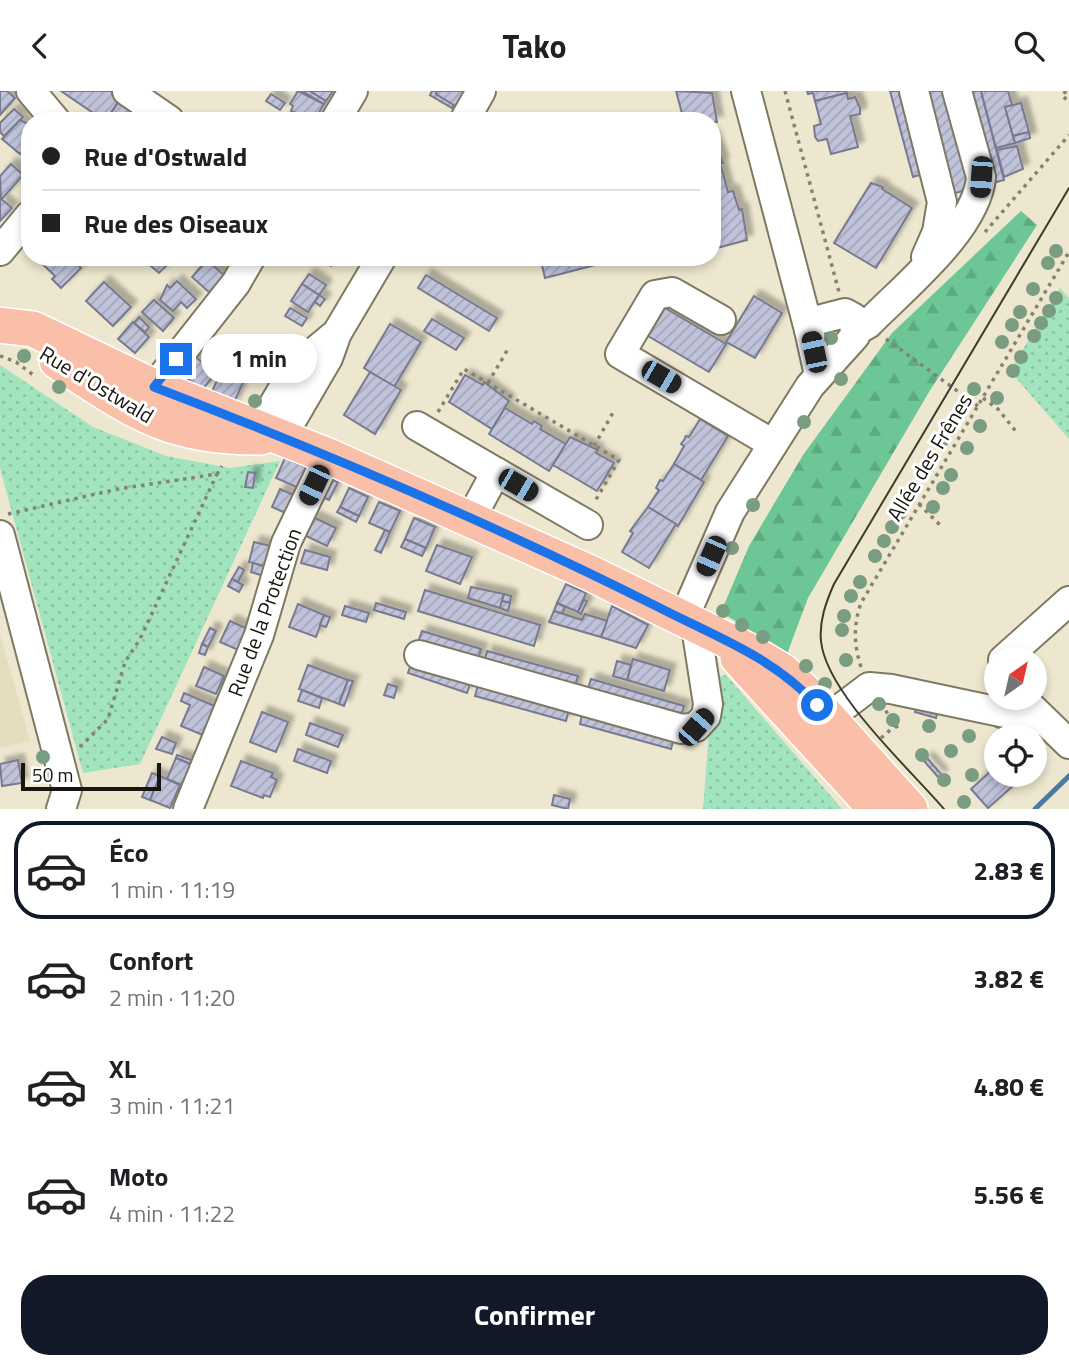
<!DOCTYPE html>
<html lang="fr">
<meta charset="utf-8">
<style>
body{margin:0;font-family:"Titillium Web",sans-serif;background:#f6f6f6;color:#202124;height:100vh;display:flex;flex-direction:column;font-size:26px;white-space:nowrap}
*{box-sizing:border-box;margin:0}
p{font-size:23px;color:#757577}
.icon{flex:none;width:38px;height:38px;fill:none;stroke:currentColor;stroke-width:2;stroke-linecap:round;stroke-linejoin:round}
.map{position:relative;height:718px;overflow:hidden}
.sheet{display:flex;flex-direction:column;background:#fff;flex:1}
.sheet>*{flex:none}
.hud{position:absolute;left:21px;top:21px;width:700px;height:154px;border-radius:28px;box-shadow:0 4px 10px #0003;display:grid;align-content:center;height:154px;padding:0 21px;background:#fff}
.needle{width:46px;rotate:34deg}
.controls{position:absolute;left:984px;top:556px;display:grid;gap:14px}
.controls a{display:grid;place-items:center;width:63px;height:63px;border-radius:50%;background:#fff;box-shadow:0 4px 10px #0003;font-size:35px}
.scale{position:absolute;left:21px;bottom:18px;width:140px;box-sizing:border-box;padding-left:7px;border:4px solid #17150d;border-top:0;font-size:19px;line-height:24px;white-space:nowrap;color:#17150d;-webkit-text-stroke:5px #fff;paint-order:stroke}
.end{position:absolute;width:32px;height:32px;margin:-16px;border:9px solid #1a73e8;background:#fff;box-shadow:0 0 0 4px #fff}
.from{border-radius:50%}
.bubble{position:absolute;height:49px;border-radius:24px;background:#fff;box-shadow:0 4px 10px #0003;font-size:23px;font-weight:700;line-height:49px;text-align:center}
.car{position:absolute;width:21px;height:42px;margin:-21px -10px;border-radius:9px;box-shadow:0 0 5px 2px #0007;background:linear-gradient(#222 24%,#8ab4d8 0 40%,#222 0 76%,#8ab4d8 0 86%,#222 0)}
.hud b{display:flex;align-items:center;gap:24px;height:66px;font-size:26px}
.hud b+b{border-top:2px solid #e0e0e0}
.hud i{width:18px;height:18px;background:#202124}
ul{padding:12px 0 0;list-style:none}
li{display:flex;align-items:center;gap:21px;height:98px;margin:0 14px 10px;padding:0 7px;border:4px solid transparent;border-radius:28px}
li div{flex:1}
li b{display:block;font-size:26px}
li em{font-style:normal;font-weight:700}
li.current{border-color:#111827}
li>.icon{width:63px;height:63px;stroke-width:1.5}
.primary-button{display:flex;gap:14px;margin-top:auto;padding:14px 21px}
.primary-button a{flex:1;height:80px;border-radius:28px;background:#111827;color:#fff;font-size:28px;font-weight:700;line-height:80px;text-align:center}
header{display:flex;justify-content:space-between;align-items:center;height:91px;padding:0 21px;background:#fff;font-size:32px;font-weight:700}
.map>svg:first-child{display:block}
.built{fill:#e5ddbe}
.green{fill:url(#green-dots)}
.forest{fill:url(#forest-firs)}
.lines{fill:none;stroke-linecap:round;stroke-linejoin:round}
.stream{stroke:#497aa0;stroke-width:5}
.building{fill:url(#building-hatch);stroke:#787a8f;stroke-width:2;filter:url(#shadow)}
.minor-casing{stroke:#7e7963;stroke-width:32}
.major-casing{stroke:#fff;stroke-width:38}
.path{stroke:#868271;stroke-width:3.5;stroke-dasharray:3.5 5;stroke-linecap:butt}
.minor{stroke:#fff;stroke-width:28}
.major{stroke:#fabfa9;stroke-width:35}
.tram{stroke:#3d3b30;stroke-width:2}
.tree{fill:#7a9c80}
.route{stroke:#1a73e8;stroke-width:9}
.labels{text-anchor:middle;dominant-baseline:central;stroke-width:6;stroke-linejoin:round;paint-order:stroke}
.street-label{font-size:21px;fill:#17150d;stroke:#fff}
</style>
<header><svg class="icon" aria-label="back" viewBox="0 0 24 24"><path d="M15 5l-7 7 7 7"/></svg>Tako<svg class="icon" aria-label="search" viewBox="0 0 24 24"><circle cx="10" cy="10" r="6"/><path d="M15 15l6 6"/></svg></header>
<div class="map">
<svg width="1069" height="718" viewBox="0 0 1069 718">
<defs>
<pattern id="green-dots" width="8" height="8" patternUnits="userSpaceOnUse" patternTransform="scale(1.75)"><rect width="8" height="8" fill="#a1e4be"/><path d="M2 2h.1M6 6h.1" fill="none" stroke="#8ac3a2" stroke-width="1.8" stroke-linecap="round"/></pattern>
<pattern id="forest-firs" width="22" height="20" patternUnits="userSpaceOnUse" patternTransform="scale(1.75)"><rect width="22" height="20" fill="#6cc696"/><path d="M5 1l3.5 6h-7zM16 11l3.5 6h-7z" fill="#5da980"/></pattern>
<pattern id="building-hatch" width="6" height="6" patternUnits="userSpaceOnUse" patternTransform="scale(1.75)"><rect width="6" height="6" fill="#bfc2d9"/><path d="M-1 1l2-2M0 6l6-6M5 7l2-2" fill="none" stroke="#a3a6b9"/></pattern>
<filter id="shadow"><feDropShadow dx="6" dy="-6" stdDeviation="2" flood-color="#0004"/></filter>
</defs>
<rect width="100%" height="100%" fill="#ede7cf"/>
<path class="built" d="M0,543L30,650L0,657Z"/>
<g class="green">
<path d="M1060,197L1069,207V348L1010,280Z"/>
<path d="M0,274L93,336L166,365L230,377L280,370L140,673L83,682L0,377Z"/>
<path d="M726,584L842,718H703L713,587Z"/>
</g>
<path class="forest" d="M1021,120L1037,134L929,301L808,507L787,563L721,521L749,455L803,364L892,242Z"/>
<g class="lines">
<path class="stream" d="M1035,718L1069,685"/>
</g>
<g class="building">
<path d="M0,0H7L15,7L0,24Z"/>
<path d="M61,0H110L121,7L105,30Z"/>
<path d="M298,0L324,13L314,30L291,20L293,15L290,13Z"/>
<path d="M302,0H310L326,10L324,13Z"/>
<path d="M310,0H333L326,10Z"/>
<path d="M432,0H437L436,3L454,13L452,17L430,4Z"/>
<path d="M437,0H467L457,16L436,3Z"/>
<path d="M676,0L712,2L717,31L684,30Z"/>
<path d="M807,0H846L847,2L815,10L813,2L808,3Z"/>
<path d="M890,0H981L1004,89L933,108L926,82L913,86Z"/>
<path d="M981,0H1008L1012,14L1005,16L1015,52L996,57Z"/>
<path d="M847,2L848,8L855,6L860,17V23L850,25L858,56L831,63L827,48L818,50L815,46L814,35L821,33L815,10Z"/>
<path d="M271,3L285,12L280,19L266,10Z"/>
<path d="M121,7L154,30H106Z"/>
<path d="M1021,12L1029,41L1013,45L1005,16Z"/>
<path d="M14,18L23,26L4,45L0,41V32Z"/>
<path d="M20,29L30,34V52L20,63L2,48Z"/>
<path d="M1029,41L1030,47L1015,52L1013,45Z"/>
<path d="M712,44L723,72H720L728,101L733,100L739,119L742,118L747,149L717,157L712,138Z"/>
<path d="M1017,55L1023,78L1004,86L997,59Z"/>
<path d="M11,73L23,84L1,109L0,85Z"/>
<path d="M871,92L883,96L882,98L912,117L876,177L834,152Z"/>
<path d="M0,107L12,117L0,130Z"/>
<path d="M69,166L81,177L61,197L52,188L55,185L36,167Z"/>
<path d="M146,166H157L166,175L159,182L144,169Z"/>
<path d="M316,166H336L337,167L331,175Z"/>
<path d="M540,166H597L599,173L545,187Z"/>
<path d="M207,169L225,185L210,202L192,186Z"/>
<path d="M309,183L326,194L319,204L302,193Z"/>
<path d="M426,184L497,227L489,240L418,197Z"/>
<path d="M177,190L196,208L187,217L181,211L173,220L160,209L167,194L170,197Z"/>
<path d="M104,191L131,216L113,235L86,210Z"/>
<path d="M302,193L319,204L308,221L291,210Z"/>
<path d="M319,204L325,208L320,215L315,211Z"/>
<path d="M754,205L782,222L755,267L726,251Z"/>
<path d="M154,209L174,227L163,240L142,221Z"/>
<path d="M290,217L307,227L302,235L285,225Z"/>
<path d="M665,217L726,253L709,281L648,245Z"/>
<path d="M139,226L149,236L145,241L134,232Z"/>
<path d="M432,228L464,247L456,259L424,240Z"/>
<path d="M133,231L149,246L135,262L118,248Z"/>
<path d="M390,233L421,251L394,296L364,277Z"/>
<path d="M193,264L216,282L202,299L179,281Z"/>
<path d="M235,267L248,273L242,286L229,280Z"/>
<path d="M229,280L245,287L233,314L211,303L220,282L227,285Z"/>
<path d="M370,281L401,299L375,343L344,324Z"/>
<path d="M465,284L483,294L484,291L509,310L492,338L449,311Z"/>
<path d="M505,317L532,333L534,330L542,335L540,338L566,353L549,380L489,343Z"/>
<path d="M700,328L728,345L701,389L674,373L684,355L681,353L684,349L686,345L689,346Z"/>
<path d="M570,346L598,359L596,362L614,372L597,400L553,374Z"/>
<path d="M285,367L310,378L301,398L276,387Z"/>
<path d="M674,373L704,391L678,435L648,416L659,399L656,397L660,389L663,390Z"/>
<path d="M248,381L255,382L253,397L245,396Z"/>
<path d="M330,388L338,391L329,409L322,406Z"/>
<path d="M349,397L368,406L359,425L340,416Z"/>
<path d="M280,398L298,406L290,424L272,416Z"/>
<path d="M379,411L400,420L390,441L369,432Z"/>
<path d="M340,416L359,425L356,431L337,421Z"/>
<path d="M648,416L676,433L649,477L622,461L633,442L630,440Z"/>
<path d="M313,426L336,437L327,455L304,444Z"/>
<path d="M414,427L435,436L426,457L405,448Z"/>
<path d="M385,439L390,441L381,462L375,459Z"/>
<path d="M405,448L426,457L422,465L401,456Z"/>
<path d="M254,451L275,456L270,477L249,471Z"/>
<path d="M437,454L472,466L460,493L426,480Z"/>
<path d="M305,459L330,466L327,479L301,472Z"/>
<path d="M253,472L270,477L267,486L251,481Z"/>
<path d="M239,476L244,479L238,491L232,488Z"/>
<path d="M232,488L243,494L239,501L228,495Z"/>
<path d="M566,493L586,502L578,521L557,512Z"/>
<path d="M471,496L504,503L500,517L468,507Z"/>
<path d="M425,499L540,534L534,555L418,520Z"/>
<path d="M504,503L511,505L510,512L502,510Z"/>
<path d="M584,509L587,510L581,523L578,521Z"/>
<path d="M502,510L510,512L508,520L500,517Z"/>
<path d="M376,512L406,521L404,528L374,519Z"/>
<path d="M557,512L565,516L562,523L554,520Z"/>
<path d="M298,513L324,524L316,546L289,536Z"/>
<path d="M345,515L369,522L366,531L342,524Z"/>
<path d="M612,515L648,534L636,557L601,546Z"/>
<path d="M554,520L582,529L585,523L607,530L601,546L549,531Z"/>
<path d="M324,524L330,526L326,536L320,534Z"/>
<path d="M230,530L252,540L243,561L220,551Z"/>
<path d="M210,537L216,540L208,556L202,553Z"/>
<path d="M422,540L481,558L477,573L417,554Z"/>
<path d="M202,553L208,556L205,564L199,562Z"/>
<path d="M487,560L578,585L574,600L483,575Z"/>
<path d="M413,568L472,588L467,602L408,582Z"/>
<path d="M633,568L670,579L664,600L627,589Z"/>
<path d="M617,570L631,574L627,589L613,585Z"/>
<path d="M308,574L348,589L339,613L299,598Z"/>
<path d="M204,576L224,585L216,603L196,595Z"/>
<path d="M591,588L684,615L679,631L586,604Z"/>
<path d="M348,589L353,590L344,615L339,613Z"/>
<path d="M479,590L570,615L566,630L475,605Z"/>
<path d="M388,593L397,596L394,607L384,604Z"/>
<path d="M302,599L322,607L319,617L298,610Z"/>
<path d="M184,602L217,616L205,645L181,635L190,614L181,610Z"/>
<path d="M916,616L937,623L936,627L915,621Z"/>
<path d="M583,619L675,643L671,658L580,633Z"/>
<path d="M262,621L288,631L276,661L250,651Z"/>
<path d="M310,632L343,644L338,656L306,644Z"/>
<path d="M998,632L1019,638L1018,642L996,636Z"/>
<path d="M162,646L176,652L172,663L156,658Z"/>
<path d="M298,658L331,670L327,682L294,670Z"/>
<path d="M177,664L197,671L195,675L176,667Z"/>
<path d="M176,667L195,675L187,696L167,688Z"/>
<path d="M927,667L942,684L938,686L924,670Z"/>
<path d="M18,669L22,692L2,695L0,673Z"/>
<path d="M241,670L273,682L271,686L277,689L270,706L264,704L263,707L231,695Z"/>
<path d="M991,680L998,689L1003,684H1025L988,717L971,698Z"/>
<path d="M152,682L160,685L150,709L142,706Z"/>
<path d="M160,685L180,694L170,717L150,709Z"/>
<path d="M554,704L570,708L568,718L552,714Z"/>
</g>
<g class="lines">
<g class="minor-casing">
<g id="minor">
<path d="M31,0L56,30"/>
<path d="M127,0L169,29"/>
<path d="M746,0L809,239"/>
<path d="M914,0L942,111L937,141L926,166"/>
<path d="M335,30L353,0"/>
<path d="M464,30L481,0"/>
<path d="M0,160L30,124"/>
<path d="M721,229L672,201L655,204L620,263L773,353"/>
<path d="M856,240L868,233C903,197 977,138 981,86L957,0"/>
<path d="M154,296L236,192L251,166"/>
<path d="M417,335L496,381"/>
<path d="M260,337L295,277L332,246"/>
<path d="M282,346L328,267L337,242L382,166"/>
<path d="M470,429L496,381L588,434"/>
<path d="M0,444L67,699L61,718"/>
<path d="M683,529L730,421L810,295L855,245L854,227L845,222L814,230L809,239L819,284"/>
<path d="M419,564L682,638L696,636L706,625L708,613L696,536"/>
<path d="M1003,569L1069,510"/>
<path d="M1031,616L1069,653"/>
<path d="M811,628L820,633L869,596L891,598L1043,630"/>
<path d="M188,718L259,544L286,452L328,365"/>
</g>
</g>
<g class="major-casing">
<g id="major">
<path d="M0,234L33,238L154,296L328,365L590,482L749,560L782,580L807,603L910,718"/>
<path d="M57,270C132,319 167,347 261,346"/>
<path d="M738,567L876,718"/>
</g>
</g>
<g class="path">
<path d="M785,0L839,201"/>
<path d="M1066,0L1062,5L1069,10"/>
<path d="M985,141L1069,44"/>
<path d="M886,248L978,315"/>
<path d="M0,265L16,271L36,286"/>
<path d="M488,292L508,258"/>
<path d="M983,307L998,318L1018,343"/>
<path d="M438,321L464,278L619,369L594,412"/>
<path d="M594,355L614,320"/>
<path d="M919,413L942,436"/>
<path d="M8,423L118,398L217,383L222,375"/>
<path d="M861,576C854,554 853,535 861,512L1069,161"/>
<path d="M896,634L899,641"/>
<path d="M881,647L896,634L885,619"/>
<path d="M80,656L108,628L125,571L140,548L217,383"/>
</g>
<use href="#minor" class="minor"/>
<use href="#major" class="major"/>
<path class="tram" d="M944,718C910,678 826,602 821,550C819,530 826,511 834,493L1069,97"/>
</g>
<g class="tree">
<circle cx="1056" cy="160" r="7"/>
<circle cx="1048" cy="172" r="7"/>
<circle cx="1033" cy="198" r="7"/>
<circle cx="1056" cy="207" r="7"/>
<circle cx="1049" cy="220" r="7"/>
<circle cx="1020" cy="221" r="7"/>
<circle cx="1041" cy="232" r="7"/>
<circle cx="1012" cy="234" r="7"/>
<circle cx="1034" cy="245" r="7"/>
<circle cx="831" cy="247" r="7"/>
<circle cx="1002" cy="251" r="7"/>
<circle cx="299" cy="252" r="7"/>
<circle cx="284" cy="260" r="7"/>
<circle cx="24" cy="265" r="7"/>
<circle cx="1021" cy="266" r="7"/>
<circle cx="1013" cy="280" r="7"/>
<circle cx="269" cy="285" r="7"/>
<circle cx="841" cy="288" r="7"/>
<circle cx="59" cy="296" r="7"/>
<circle cx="974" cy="298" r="7"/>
<circle cx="997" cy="307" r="7"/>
<circle cx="255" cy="310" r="7"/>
<circle cx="959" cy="323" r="7"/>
<circle cx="804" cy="331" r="7"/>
<circle cx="980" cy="335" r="7"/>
<circle cx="949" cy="339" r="7"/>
<circle cx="941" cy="351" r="7"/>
<circle cx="967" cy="357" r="7"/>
<circle cx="933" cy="366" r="7"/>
<circle cx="924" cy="381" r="7"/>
<circle cx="951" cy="384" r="7"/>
<circle cx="943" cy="397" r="7"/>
<circle cx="909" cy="407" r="7"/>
<circle cx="753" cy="414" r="7"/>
<circle cx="933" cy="416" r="7"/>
<circle cx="900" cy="422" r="7"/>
<circle cx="892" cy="436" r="7"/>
<circle cx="884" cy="450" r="7"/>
<circle cx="732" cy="457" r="7"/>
<circle cx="875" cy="465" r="7"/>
<circle cx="860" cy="491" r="7"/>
<circle cx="851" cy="505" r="7"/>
<circle cx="723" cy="520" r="7"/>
<circle cx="844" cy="525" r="7"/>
<circle cx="742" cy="534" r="7"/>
<circle cx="842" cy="539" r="7"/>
<circle cx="763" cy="546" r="7"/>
<circle cx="846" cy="569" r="7"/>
<circle cx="806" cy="575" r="7"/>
<circle cx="825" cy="593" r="7"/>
<circle cx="879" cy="613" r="7"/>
<circle cx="893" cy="629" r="7"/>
<circle cx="929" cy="635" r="7"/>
<circle cx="969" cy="645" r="7"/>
<circle cx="951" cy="660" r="7"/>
<circle cx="922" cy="664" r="7"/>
<circle cx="43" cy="666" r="7"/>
<circle cx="972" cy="684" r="7"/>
<circle cx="48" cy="685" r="7"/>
<circle cx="944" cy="689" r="7"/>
<circle cx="964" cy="711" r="7"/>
</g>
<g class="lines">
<path class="route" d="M176,268L154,296C324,361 493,433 656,515C714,545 772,565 817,614"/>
</g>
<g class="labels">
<g class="street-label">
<text transform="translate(97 293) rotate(31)">Rue d'Ostwald</text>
<text transform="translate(929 366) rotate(-59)">Allée des Frênes</text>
<text transform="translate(264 521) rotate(-70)">Rue de la Protection</text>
</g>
</g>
</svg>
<div class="controls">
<a><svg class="needle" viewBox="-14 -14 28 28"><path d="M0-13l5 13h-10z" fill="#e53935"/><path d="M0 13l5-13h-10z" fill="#757577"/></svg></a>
<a><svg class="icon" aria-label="locate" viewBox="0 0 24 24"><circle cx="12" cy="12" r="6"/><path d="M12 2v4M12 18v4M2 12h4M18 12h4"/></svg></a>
</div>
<div class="scale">50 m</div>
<i class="end from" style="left:817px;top:614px"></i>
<i class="end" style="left:176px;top:268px"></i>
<div class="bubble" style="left:201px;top:243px;width:116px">1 min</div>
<i class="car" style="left:981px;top:86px;rotate:184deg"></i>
<i class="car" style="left:814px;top:261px;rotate:348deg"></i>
<i class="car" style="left:661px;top:286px;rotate:120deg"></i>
<i class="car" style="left:314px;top:394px;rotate:205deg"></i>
<i class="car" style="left:518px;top:394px;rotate:120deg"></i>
<i class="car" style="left:711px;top:465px;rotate:204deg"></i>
<i class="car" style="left:696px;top:636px;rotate:41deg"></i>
<div class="hud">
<b><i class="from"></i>Rue d'Ostwald</b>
<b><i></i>Rue des Oiseaux</b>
</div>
</div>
<section class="sheet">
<ul>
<li class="current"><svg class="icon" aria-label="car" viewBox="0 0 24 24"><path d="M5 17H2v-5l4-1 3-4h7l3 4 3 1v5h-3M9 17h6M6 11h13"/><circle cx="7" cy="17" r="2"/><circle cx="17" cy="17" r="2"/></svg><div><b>Éco</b><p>1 min · 11:19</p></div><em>2.83 €</em></li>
<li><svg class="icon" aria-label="car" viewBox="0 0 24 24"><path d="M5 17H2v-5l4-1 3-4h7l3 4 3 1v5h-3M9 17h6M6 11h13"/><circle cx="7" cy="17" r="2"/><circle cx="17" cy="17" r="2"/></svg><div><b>Confort</b><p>2 min · 11:20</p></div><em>3.82 €</em></li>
<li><svg class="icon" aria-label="car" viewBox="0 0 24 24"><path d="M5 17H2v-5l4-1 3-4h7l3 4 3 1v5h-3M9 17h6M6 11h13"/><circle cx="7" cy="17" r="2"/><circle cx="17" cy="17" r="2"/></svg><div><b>XL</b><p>3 min · 11:21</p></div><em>4.80 €</em></li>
<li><svg class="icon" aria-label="car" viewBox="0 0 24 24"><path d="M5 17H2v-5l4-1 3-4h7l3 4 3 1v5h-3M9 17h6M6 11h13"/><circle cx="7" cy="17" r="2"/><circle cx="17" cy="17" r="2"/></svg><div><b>Moto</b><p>4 min · 11:22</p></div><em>5.56 €</em></li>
</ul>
<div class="primary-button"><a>Confirmer</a></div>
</section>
